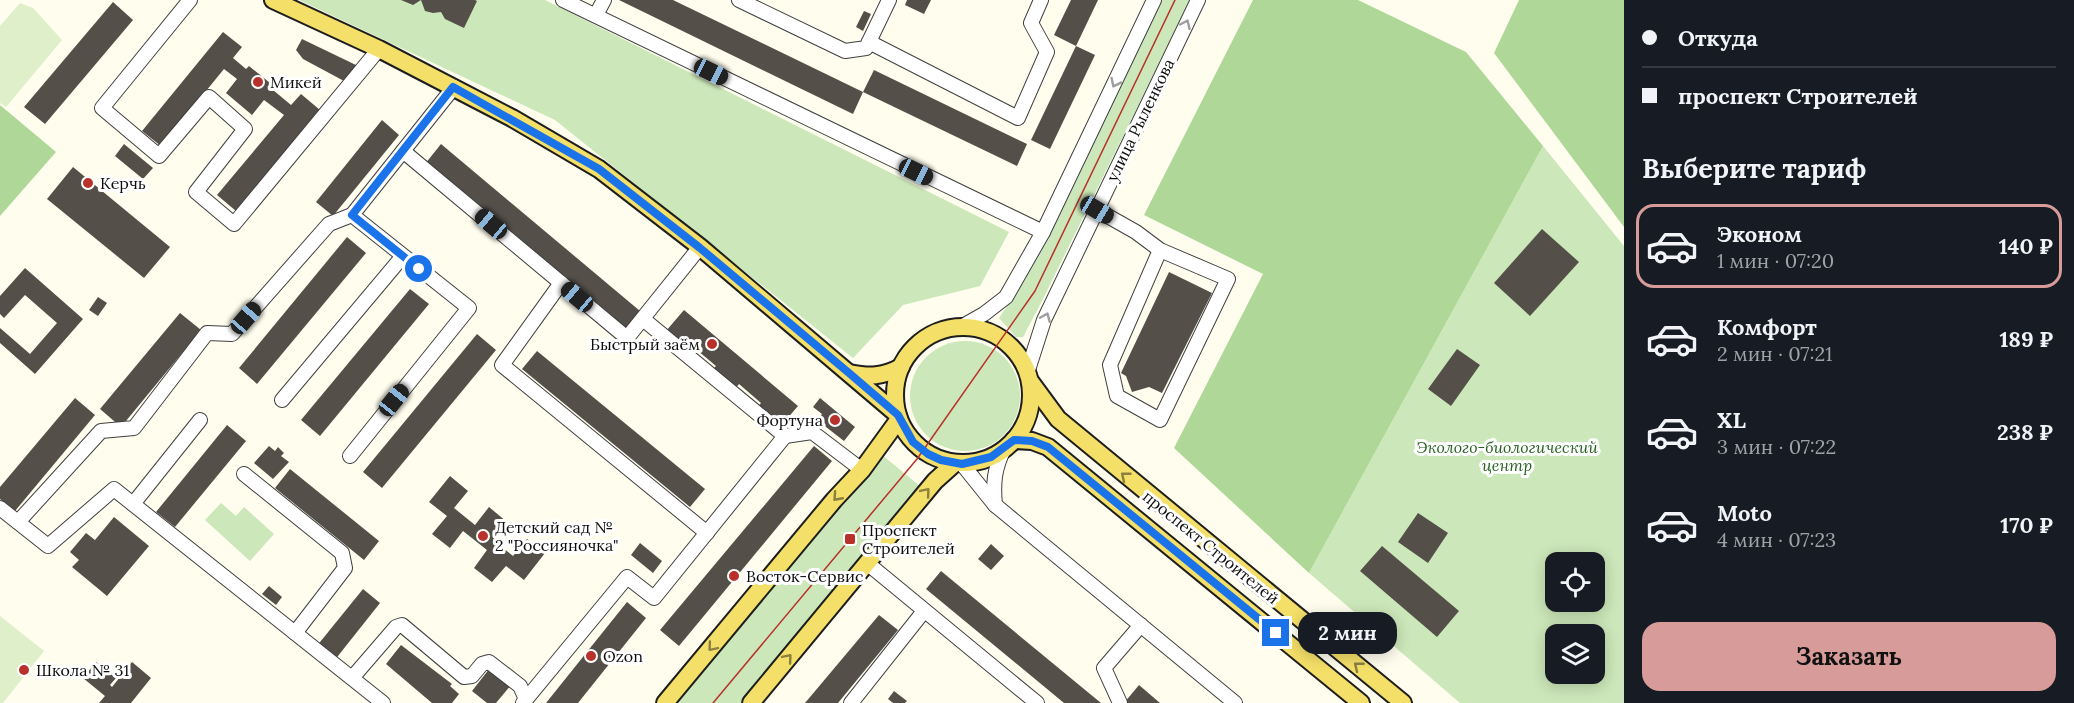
<!DOCTYPE html>
<html lang="ru">
<meta charset="utf-8">
<style>
body{margin:0;font-family:Lora,serif;background:#242831;color:#f1f3f6;height:100vh;display:flex;flex-direction:column;font-size:22px;white-space:nowrap}
*{box-sizing:border-box;margin:0}
p{font-size:20px;color:#9ea1a6}
.icon{flex:none;width:33px;height:33px;fill:none;stroke:currentColor;stroke-width:2;stroke-linecap:round;stroke-linejoin:round}
.map{position:relative;flex:1;overflow:hidden}
.sheet{display:flex;flex-direction:column;background:#171b24;width:450px}
.sheet>*{flex:none}
.hud{display:grid;align-content:center;height:132px;padding:0 18px;background:#171b24}
.fabs{position:absolute;left:1545px;top:552px;display:grid;gap:12px}
.fabs a{display:grid;place-items:center;width:60px;height:60px;border-radius:12px;background:#171b24;box-shadow:0 3px 15px #0003;font-size:30px}
.end{position:absolute;width:27px;height:27px;margin:-14px;border:8px solid #1a73e8;background:#fff;box-shadow:0 0 0 3px #fff}
.from{border-radius:50%}
.bubble{position:absolute;height:42px;border-radius:18px;background:#171b24;box-shadow:0 3px 15px #0003;font-size:20px;font-weight:800;line-height:42px;text-align:center}
.car{position:absolute;width:18px;height:36px;margin:-18px -9px;border-radius:8px;box-shadow:0 0 4px 2px #0007;background:linear-gradient(#222 24%,#8ab4d8 0 40%,#222 0 76%,#8ab4d8 0 86%,#222 0)}
.hud b{display:flex;align-items:center;gap:21px;height:57px;font-size:22px}
.hud b+b{border-top:2px solid #363941}
.hud i{width:15px;height:15px;background:#f1f3f6}
ul{padding:0;list-style:none}
li{display:flex;align-items:center;gap:18px;height:84px;margin:0 12px 9px;padding:0 6px;border:3px solid transparent;border-radius:18px}
li div{flex:1}
li b{display:block;font-size:22px}
li em{font-style:normal;font-weight:800}
li.on{border-color:#d79c9a}
li>.icon{width:54px;height:54px;stroke-width:1.5}
h2{padding:0 18px;font-size:27px;line-height:72px}
.cta{display:flex;gap:12px;margin-top:auto;padding:12px 18px}
.cta a{flex:1;height:69px;border-radius:18px;background:#d79c9a;color:#111;font-size:24px;font-weight:800;line-height:69px;text-align:center}
main{display:flex;flex:1;min-height:0}
.map>svg:first-child{display:block}
.green{fill:#cce7b9;fill-rule:evenodd}
.forest{fill:#afd898}
.pitch{fill:#dfefca}
.building{fill:#554f4a}
.lines{fill:none;stroke-linecap:round;stroke-linejoin:round}
.minor-casing{stroke:#404040;stroke-width:16}
.major-casing{stroke:#1e1e1e;stroke-width:20}
.minor{stroke:#fff;stroke-width:14}
.major{stroke:#f4df68;stroke-width:16}
.tram{stroke:#b8312a;stroke-width:1.5}
.oneway{stroke:#9e9e9e}
.oneway2{stroke:#8c803f}
.route{stroke:#1a73e8;stroke-width:8}
.poi-dot{fill:#b8312a;stroke:#fff;stroke-width:2}
.labels{text-anchor:middle;dominant-baseline:central;stroke-width:6;stroke-linejoin:round;paint-order:stroke}
.poi-label{font-size:16px;fill:#0d0d0d;stroke:#fff;text-anchor:start}
.street-label{font-size:16px;fill:#0d0d0d;stroke:#fff}
.park-label{font-size:16px;font-style:italic;fill:#276220;stroke:#fff}
</style>
<main>
<div class="map">
<svg width="1624" height="703" viewBox="0 0 1624 703">
<rect width="100%" height="100%" fill="#fefdee"/>
<g class="green">
<path d="M299,0H545L1009,232L980,286L903,305L853,358L555,120Z"/>
<path d="M1157,0H1190L1043,299L1023,337H1016L999,318L1010,302Z"/>
<path d="M1543,146L1624,246V703H1460L1309,573ZM1556,562H1594V602H1556ZM1556,634H1594V674H1556Z"/>
<circle cx="965" cy="396" r="55"/>
<path d="M882,455L921,487L741,703H676Z"/>
<path d="M221,503L236,516L244,507L274,534L250,561L205,520Z"/>
</g>
<g class="forest">
<path d="M1253,0H1358L1466,52L1543,146L1309,573L1174,448L1263,274L1144,215Z"/>
<path d="M1519,0H1624V227L1494,53Z"/>
<path d="M0,105L56,152L0,216Z"/>
</g>
<g class="pitch">
<path d="M20,3L33,8L62,40L6,107L0,103V26Z"/>
<path d="M0,616L44,651L3,703H0Z"/>
</g>
<g class="building">
<path d="M401,0H475L477,1L464,28L445,19L441,12L433,13L425,11L421,0L413,5Z"/>
<path d="M619,0H673L863,92L874,70L1027,144L1017,166L863,92L853,114Z"/>
<path d="M907,0H931L924,14L905,5Z"/>
<path d="M1071,0H1098L1076,46L1054,35Z"/>
<path d="M113,2L133,20L45,124L24,107Z"/>
<path d="M864,11L871,14L863,31L856,27Z"/>
<path d="M223,32L242,47L233,58L246,69L249,66L275,87L273,90L291,105L301,94L320,110L236,211L217,195L284,115L264,100L252,115L226,93L237,79L224,69L161,146L142,131Z"/>
<path d="M302,39L358,66L344,81L303,59L296,50Z"/>
<path d="M1076,46L1095,55L1050,149L1031,140Z"/>
<path d="M382,120L399,135L333,216L316,202Z"/>
<path d="M124,144L153,168L143,179L115,156Z"/>
<path d="M441,144L640,311L624,330L425,164Z"/>
<path d="M73,167L170,247L144,278L47,199Z"/>
<path d="M1542,229L1579,262L1530,316L1494,283Z"/>
<path d="M347,237L366,253L257,384L239,368Z"/>
<path d="M25,268L83,319L35,374L0,343V328L30,354L57,323L25,295L4,318L0,314V296Z"/>
<path d="M1169,272L1212,293L1162,393L1149,387L1132,392L1126,376L1121,373Z"/>
<path d="M410,289L429,304L320,436L301,420Z"/>
<path d="M98,297L107,303L98,316L89,310Z"/>
<path d="M684,310L798,406L780,427L757,408L761,403L739,384L735,389L712,370L716,366L691,345L688,350L666,331Z"/>
<path d="M180,313L201,330L121,427L100,409Z"/>
<path d="M477,334L496,350L382,488L363,472Z"/>
<path d="M1457,349L1480,365L1451,406L1428,389Z"/>
<path d="M537,351L705,489L690,507L522,369Z"/>
<path d="M75,398L95,415L15,511L0,499V487Z"/>
<path d="M820,398L855,427L844,441L817,420L822,414L813,407Z"/>
<path d="M227,425L246,441L175,527L156,512Z"/>
<path d="M269,446L275,451L278,447L284,453L281,456L289,462L273,479L254,463Z"/>
<path d="M814,446L832,461L679,646L660,630Z"/>
<path d="M290,469L379,541L364,560L275,488Z"/>
<path d="M450,476L468,491L454,508L475,525L489,507L507,522L493,540L513,556L527,539L545,553L524,580L506,566L492,582L474,568L487,550L463,531L450,548L432,534L447,516L429,502Z"/>
<path d="M1418,513L1448,533L1428,563L1398,542Z"/>
<path d="M114,517L149,546L107,596L72,567L79,560L70,552L86,533L95,540Z"/>
<path d="M640,543L662,561L653,573L631,555Z"/>
<path d="M991,544L1004,556L991,570L978,559Z"/>
<path d="M1382,546L1459,611L1437,637L1360,571Z"/>
<path d="M941,571L1101,703H1064L926,589Z"/>
<path d="M269,586L282,597L276,605L262,594Z"/>
<path d="M363,589L380,603L334,661L316,647Z"/>
<path d="M627,602L646,618L578,703H546Z"/>
<path d="M879,615L898,630L838,703H805Z"/>
<path d="M401,645L452,684L450,686L459,694L452,703H432L386,664Z"/>
<path d="M96,662L116,678L110,685L112,687L132,662L151,678L131,703H99L105,696L83,678Z"/>
<path d="M490,668L511,685L496,703H487L472,691Z"/>
<path d="M1139,685L1160,703H1124Z"/>
<path d="M894,691L907,701L905,703H893L888,699Z"/>
</g>
<g class="lines">
<g class="minor-casing">
<g id="minor">
<path d="M190,0L102,108L159,156L209,97L245,129L196,192L234,224L379,49"/>
<path d="M563,0L1043,232"/>
<path d="M739,0L845,51L866,48L889,0"/>
<path d="M596,15L604,0"/>
<path d="M869,42L1018,118L1047,52L1031,23L1041,0"/>
<path d="M403,151L454,87"/>
<path d="M1097,210L1136,232L1160,250L1228,279L1160,420L1117,396L1110,365L1160,250"/>
<path d="M561,283L502,365L707,533"/>
<path d="M643,319L785,436L812,432L862,470"/>
<path d="M961,327L984,314L1006,297L1043,232L1154,0"/>
<path d="M1027,373L1044,320L1198,0"/>
<path d="M282,400L403,256"/>
<path d="M350,456L469,308L352,215L403,151L627,338L700,247"/>
<path d="M962,464L995,505L1235,703"/>
<path d="M244,474L342,553L345,568L295,633"/>
<path d="M133,504L200,420"/>
<path d="M995,505C993,484 994,469 1004,449"/>
<path d="M0,508L48,546L114,489L383,703"/>
<path d="M18,522L101,431L134,428L207,333L232,334L329,224L352,215"/>
<path d="M867,563L1037,703"/>
<path d="M352,678L396,627L402,625L464,677L472,676L482,664L489,662L520,686L526,699"/>
<path d="M523,703L627,577L654,598L785,436"/>
<path d="M851,703L924,611"/>
<path d="M1120,703L1104,668L1141,625"/>
</g>
</g>
<g class="major-casing">
<g id="major">
<path d="M273,0L379,49L512,118L599,169L700,247L898,415"/>
<circle cx="963" cy="395" r="68"/>
<path d="M849,373C870,377 882,377 901,367"/>
<path d="M1030,381L1058,419L1403,703"/>
<path d="M1014,440L1032,441L1048,447L1361,703"/>
<path d="M665,703L834,500L862,470L899,419"/>
<path d="M751,703L935,481L955,463"/>
</g>
</g>
<use href="#minor" class="minor"/>
<use href="#major" class="major"/>
<path class="tram" d="M713,703L917,459L1035,291L1175,0"/>
</g>
<defs><path id="oneway-chevron" d="M-2-3.5L2.5 0L-2 3.5" fill="none" stroke-width="1.6" stroke-linecap="round" stroke-linejoin="round" transform="scale(1.5)"/></defs>
<g class="oneway">
<use href="#oneway-chevron" transform="translate(1186 24) rotate(-65)"/>
<use href="#oneway-chevron" transform="translate(1115 83) rotate(116)"/>
<use href="#oneway-chevron" transform="translate(1046 317) rotate(-67)"/>
</g>
<g class="oneway2">
<use href="#oneway-chevron" transform="translate(1125 476) rotate(-141)"/>
<use href="#oneway-chevron" transform="translate(926 492) rotate(-50)"/>
<use href="#oneway-chevron" transform="translate(837 497) rotate(132)"/>
<use href="#oneway-chevron" transform="translate(712 647) rotate(130)"/>
<use href="#oneway-chevron" transform="translate(788 658) rotate(-50)"/>
<use href="#oneway-chevron" transform="translate(1358 666) rotate(-141)"/>
</g>
<g class="lines">
<path class="route" d="M419,269L352,215L453,87L599,169L700,248L849,373L898,415L913,442L928,454L941,460L962,464L991,457L1014,440L1032,441L1048,447L1276,633"/>
</g>
<g class="poi-dot">
<circle cx="258" cy="82" r="6"/>
<circle cx="88" cy="183" r="6"/>
<circle cx="712" cy="344" r="6"/>
<circle cx="835" cy="420" r="6"/>
<circle cx="483" cy="536" r="6"/>
<rect x="844" y="533" width="12" height="12" rx="3"/>
<circle cx="734" cy="576" r="6"/>
<circle cx="591" cy="656" r="6"/>
<circle cx="24" cy="670" r="6"/>
</g>
<g class="labels">
<g class="poi-label">
<text x="270" y="82">Микей</text>
<text x="100" y="183">Керчь</text>
<text x="700" y="344" text-anchor="end">Быстрый заём</text>
<text x="823" y="420" text-anchor="end">Фортуна</text>
<text x="495" y="527">Детский сад №<tspan x="495" dy="18">2 "Россияночка"</tspan></text>
<text x="862" y="530">Проспект<tspan x="862" dy="18">Строителей</tspan></text>
<text x="746" y="576">Восток-Сервис</text>
<text x="603" y="656">Ozon</text>
<text x="36" y="670">Школа № 31</text>
</g>
<g class="street-label">
<text transform="translate(1140 120) rotate(-64)">улица Рыленкова</text>
<text transform="translate(1211 547) rotate(39)">проспект Строителей</text>
</g>
<g class="park-label">
<text x="1507" y="447">Эколого-биологический<tspan x="1507" dy="18">центр</tspan></text>
</g>
</g>
</svg>
<div class="fabs">
<a><svg class="icon" aria-label="locate" viewBox="0 0 24 24"><circle cx="12" cy="12" r="6"/><path d="M12 2v4M12 18v4M2 12h4M18 12h4"/></svg></a>
<a><svg class="icon" aria-label="layers" viewBox="0 0 24 24"><path d="M12 4l9 5-9 5-9-5zM3 14l9 5 9-5"/></svg></a>
</div>
<i class="end from" style="left:419px;top:269px"></i>
<i class="end" style="left:1276px;top:633px"></i>
<div class="bubble" style="left:1298px;top:612px;width:99px">2 мин</div>
<i class="car" style="left:711px;top:72px;rotate:116deg"></i>
<i class="car" style="left:916px;top:172px;rotate:116deg"></i>
<i class="car" style="left:1097px;top:210px;rotate:121deg"></i>
<i class="car" style="left:491px;top:224px;rotate:310deg"></i>
<i class="car" style="left:577px;top:297px;rotate:310deg"></i>
<i class="car" style="left:246px;top:318px;rotate:41deg"></i>
<i class="car" style="left:394px;top:400px;rotate:39deg"></i>
</div>
<section class="sheet">
<div class="hud">
<b><i class="from"></i>Откуда</b>
<b><i></i>проспект Строителей</b>
</div>
<h2>Выберите тариф</h2>
<ul>
<li class="on"><svg class="icon" aria-label="car" viewBox="0 0 24 24"><path d="M5 17H2v-5l4-1 3-4h7l3 4 3 1v5h-3M9 17h6M6 11h13"/><circle cx="7" cy="17" r="2"/><circle cx="17" cy="17" r="2"/></svg><div><b>Эконом</b><p>1 мин · 07:20</p></div><em>140 ₽</em></li>
<li><svg class="icon" aria-label="car" viewBox="0 0 24 24"><path d="M5 17H2v-5l4-1 3-4h7l3 4 3 1v5h-3M9 17h6M6 11h13"/><circle cx="7" cy="17" r="2"/><circle cx="17" cy="17" r="2"/></svg><div><b>Комфорт</b><p>2 мин · 07:21</p></div><em>189 ₽</em></li>
<li><svg class="icon" aria-label="car" viewBox="0 0 24 24"><path d="M5 17H2v-5l4-1 3-4h7l3 4 3 1v5h-3M9 17h6M6 11h13"/><circle cx="7" cy="17" r="2"/><circle cx="17" cy="17" r="2"/></svg><div><b>XL</b><p>3 мин · 07:22</p></div><em>238 ₽</em></li>
<li><svg class="icon" aria-label="car" viewBox="0 0 24 24"><path d="M5 17H2v-5l4-1 3-4h7l3 4 3 1v5h-3M9 17h6M6 11h13"/><circle cx="7" cy="17" r="2"/><circle cx="17" cy="17" r="2"/></svg><div><b>Moto</b><p>4 мин · 07:23</p></div><em>170 ₽</em></li>
</ul>
<div class="cta"><a>Заказать</a></div>
</section>
</main>
